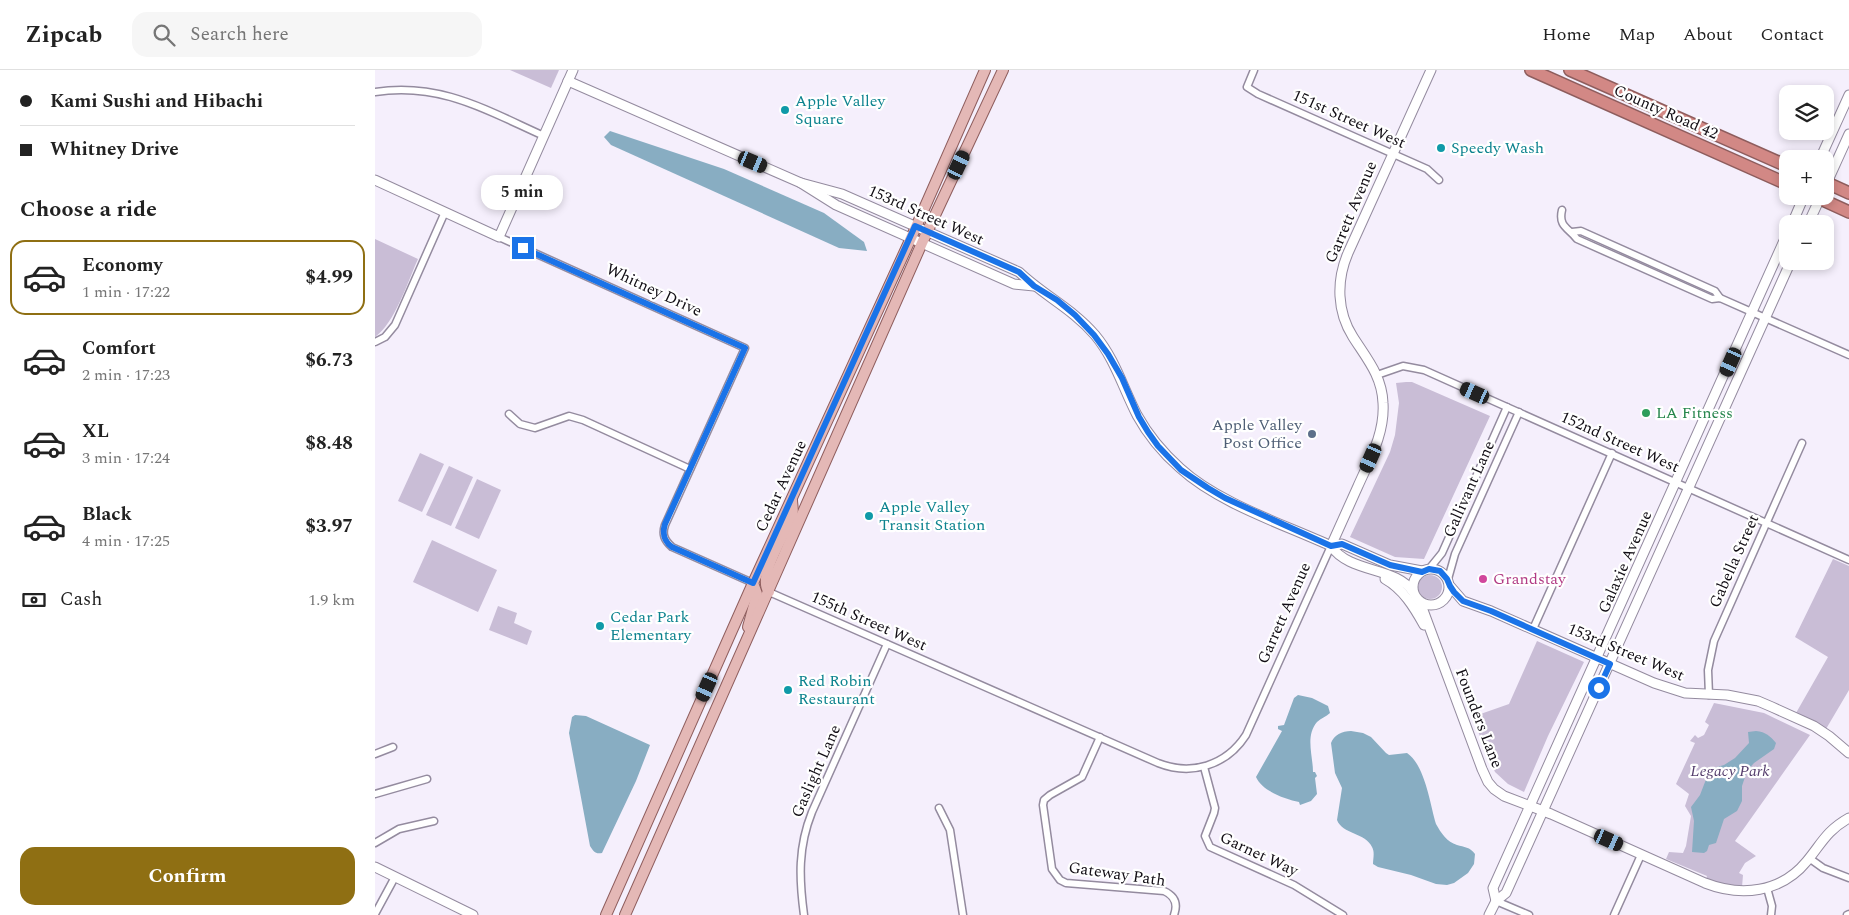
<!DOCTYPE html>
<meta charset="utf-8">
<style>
body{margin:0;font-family:Spectral,serif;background:#f6f6f6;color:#222;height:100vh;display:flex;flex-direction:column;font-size:19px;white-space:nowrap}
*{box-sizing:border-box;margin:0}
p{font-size:16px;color:#767676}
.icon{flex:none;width:28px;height:28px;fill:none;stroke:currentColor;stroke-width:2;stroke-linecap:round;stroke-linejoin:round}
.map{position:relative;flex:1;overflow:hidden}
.drawer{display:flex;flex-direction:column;background:#fff;width:375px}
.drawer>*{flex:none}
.hud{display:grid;align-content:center;height:110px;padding:0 20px;background:#fff}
.tools{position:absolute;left:1404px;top:15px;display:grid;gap:10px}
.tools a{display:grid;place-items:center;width:55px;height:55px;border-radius:10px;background:#fff;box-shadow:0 2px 8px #0003;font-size:25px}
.end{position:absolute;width:22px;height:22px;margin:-11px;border:6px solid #1a73e8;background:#fff;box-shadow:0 0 0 2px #fff}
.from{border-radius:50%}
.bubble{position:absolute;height:35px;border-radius:15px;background:#fff;box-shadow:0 2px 8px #0003;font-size:16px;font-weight:700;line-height:35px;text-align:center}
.car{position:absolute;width:15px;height:30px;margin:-15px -8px;border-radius:6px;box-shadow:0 0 4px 1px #0007;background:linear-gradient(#222 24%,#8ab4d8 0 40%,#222 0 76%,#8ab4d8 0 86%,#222 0)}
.hud b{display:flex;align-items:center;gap:18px;height:48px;font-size:19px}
.hud b+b{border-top:1px solid #e0e0e0}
.hud i{width:12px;height:12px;background:#222}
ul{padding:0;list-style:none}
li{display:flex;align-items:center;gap:15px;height:75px;margin:0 10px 8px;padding:0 10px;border:2px solid transparent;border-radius:15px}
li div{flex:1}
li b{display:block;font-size:19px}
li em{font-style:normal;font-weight:700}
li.active{border-color:#8f6f13}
li>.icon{width:45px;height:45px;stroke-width:1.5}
h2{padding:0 20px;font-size:22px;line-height:60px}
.pay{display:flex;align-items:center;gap:12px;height:55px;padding:0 20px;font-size:19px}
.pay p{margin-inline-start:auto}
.button{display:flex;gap:10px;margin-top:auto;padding:10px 20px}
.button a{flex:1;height:58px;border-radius:15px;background:#8f6f13;color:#fff;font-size:20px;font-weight:700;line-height:58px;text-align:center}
header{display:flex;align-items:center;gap:30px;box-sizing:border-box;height:70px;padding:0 25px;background:#fff;border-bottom:1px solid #e0e0e0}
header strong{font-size:24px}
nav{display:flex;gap:28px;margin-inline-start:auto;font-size:18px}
.search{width:350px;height:45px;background:#f6f6f6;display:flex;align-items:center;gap:12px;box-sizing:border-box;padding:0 18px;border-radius:15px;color:#767676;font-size:19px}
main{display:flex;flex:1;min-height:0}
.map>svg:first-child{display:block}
.green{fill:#c9bdd6}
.water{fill:#88adc2}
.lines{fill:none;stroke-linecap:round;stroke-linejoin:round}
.street-casing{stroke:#948b9f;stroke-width:9}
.secondary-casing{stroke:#948b9f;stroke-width:11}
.primary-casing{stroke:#8e5d5d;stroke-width:12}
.highway-casing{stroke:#8e5d5d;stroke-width:14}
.street{stroke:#fff;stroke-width:6}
.secondary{stroke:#fff;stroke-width:9}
.primary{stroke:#e4b8b6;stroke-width:10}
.highway{stroke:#d28885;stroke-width:11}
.route{stroke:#1a73e8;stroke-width:6}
.culture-dot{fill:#0f9aa8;stroke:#fff;stroke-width:2}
.leisure-dot{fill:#2e9e5b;stroke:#fff;stroke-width:2}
.service-dot{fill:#5c6f8a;stroke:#fff;stroke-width:2}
.hotel-dot{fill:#d1479c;stroke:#fff;stroke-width:2}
.labels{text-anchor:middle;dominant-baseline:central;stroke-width:4.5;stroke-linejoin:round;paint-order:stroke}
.culture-label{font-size:16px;fill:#0d838f;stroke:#fff;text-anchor:start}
.street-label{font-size:16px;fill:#110d14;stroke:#fff}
.leisure-label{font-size:16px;fill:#27864d;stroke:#fff;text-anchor:start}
.service-label{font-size:16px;fill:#4e5e75;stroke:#fff;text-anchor:end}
.hotel-label{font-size:16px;fill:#b23c85;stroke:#fff;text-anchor:start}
.park-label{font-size:16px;font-style:italic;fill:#543d6c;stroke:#fff}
</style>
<header>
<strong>Zipcab</strong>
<div class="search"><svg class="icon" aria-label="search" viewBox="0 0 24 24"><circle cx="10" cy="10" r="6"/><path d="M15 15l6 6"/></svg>Search here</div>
<nav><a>Home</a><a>Map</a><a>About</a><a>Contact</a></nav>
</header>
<main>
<section class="drawer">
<div class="hud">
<b><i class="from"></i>Kami Sushi and Hibachi</b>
<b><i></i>Whitney Drive</b>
</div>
<h2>Choose a ride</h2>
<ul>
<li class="active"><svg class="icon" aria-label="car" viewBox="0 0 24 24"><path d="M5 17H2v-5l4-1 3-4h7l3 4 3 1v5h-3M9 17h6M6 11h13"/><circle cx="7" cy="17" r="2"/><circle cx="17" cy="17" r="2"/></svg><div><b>Economy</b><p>1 min · 17:22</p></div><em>$4.99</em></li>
<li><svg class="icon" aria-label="car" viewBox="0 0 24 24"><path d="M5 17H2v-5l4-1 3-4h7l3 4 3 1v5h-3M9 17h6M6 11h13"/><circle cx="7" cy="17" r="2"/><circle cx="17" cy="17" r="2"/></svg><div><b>Comfort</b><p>2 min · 17:23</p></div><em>$6.73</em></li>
<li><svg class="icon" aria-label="car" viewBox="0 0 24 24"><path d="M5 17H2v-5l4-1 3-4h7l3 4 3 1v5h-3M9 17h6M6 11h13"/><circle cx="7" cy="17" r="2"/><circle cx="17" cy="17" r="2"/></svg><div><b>XL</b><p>3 min · 17:24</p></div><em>$8.48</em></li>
<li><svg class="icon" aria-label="car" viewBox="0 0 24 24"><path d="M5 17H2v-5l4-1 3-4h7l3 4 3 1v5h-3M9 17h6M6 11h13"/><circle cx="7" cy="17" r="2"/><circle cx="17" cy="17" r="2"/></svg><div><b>Black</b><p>4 min · 17:25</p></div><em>$3.97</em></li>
</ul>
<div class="pay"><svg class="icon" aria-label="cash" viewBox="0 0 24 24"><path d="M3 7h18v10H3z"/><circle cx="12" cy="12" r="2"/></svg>Cash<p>1.9 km</p></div>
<div class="button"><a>Confirm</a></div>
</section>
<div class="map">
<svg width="1474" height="845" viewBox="0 0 1474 845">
<rect width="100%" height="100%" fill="#f5effc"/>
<g class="green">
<path d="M135,0H184L176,18Z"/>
<path d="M0,169L43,189C33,211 20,253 0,267Z"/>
<path d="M1031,312H1037L1115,346L1049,489L1020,487L975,467L1015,382L1020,365L1024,333L1021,313Z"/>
<path d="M45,383L69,394L47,442L23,431Z"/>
<path d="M74,396L98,407L76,456L51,445Z"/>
<path d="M102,409L126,420L104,469L80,458Z"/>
<path d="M57,470L122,500L103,542L38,512Z"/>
<path d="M1458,489L1474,496V620L1451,659L1421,643L1453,587L1420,567Z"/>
<circle cx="1055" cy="517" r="12"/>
<path d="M123,536L142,543L139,553L157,561L152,575L114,560Z"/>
<path d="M1162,571L1209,592L1173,666L1149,722L1133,714L1120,702L1097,647L1134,634Z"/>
<path d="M1339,633L1389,643L1435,665L1360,771L1381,786L1370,793L1364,803L1368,805L1367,817L1357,816L1331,809L1332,806L1291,789L1294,782L1308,783L1311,776L1316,746L1310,736L1314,724L1301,714L1320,673L1315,671L1320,665L1323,668L1329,665L1334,655L1330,652Z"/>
</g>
<g class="water">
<path d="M235,61L349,99L449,143L489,172L492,181L464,178L236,75L229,67Z"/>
<path d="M923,625L937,628L953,636L955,643C951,647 946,648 942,652C930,666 938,686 938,702H940L942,706L940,708L942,724L936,731L925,735L924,732C910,729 887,721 881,707L907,661L903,659V656L909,655L919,628Z"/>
<path d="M200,645L211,646L275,675L261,711L227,783C220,784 219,782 215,776L194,663L197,647Z"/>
<path d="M976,661L988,663L996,667L1011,683L1014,685L1032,683C1050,695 1055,734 1061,754C1066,763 1072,772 1082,775C1089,777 1095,777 1100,784L1099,794L1093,803L1079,813L1072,815L1061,814L1036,805L1003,797L998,794C998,789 1000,782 997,777C991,763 967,764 962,750L967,718L960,703L956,673C959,665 967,661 976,661Z"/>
<path d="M1381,661C1391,662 1395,666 1401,673L1399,679L1379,693L1372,701L1367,716V731L1362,741L1349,749L1341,773L1334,775L1332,781L1329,783L1317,782L1319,751L1316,737L1325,725L1335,699L1349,695L1360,688L1374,673L1373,662Z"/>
</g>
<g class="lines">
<g class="street-casing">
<g id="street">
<path d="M879,0L872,17L883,24L1052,99L1064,110"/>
<path d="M0,22C65,12 111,40 169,66"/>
<path d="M1187,140C1183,157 1194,158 1202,169L1337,229L1345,228L1474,285"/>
<path d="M1197,162L1206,161L1340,221L1345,228"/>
<path d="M124,167L370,278L290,455C287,464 289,470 297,477L378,513"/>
<path d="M0,272L10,267L20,255L70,142"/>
<path d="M1002,305L1028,296L1049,300L1474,490"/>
<path d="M134,344L145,354L160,358L194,346L208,350L315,399"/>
<path d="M1054,499L1067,483L1132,337"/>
<path d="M1073,509L1080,484L1144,342"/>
<path d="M394,522L783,693C816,706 851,696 871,665L956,476"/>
<path d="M1158,559L1237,383"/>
<path d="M1334,625L1333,600L1339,571L1427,373"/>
<path d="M725,667L707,707L675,725L669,730L668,735L677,799L685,810L691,813L789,821C800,826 803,834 799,845"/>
<path d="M0,684L18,677"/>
<path d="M829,697L840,738L839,743L830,766L835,777L919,815L968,845"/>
<path d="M0,724L52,709"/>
<path d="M564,738L575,760L588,845"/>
<path d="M0,773L24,759L59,751"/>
<path d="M1434,788L1448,798L1474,808"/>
<path d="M1392,818L1397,836L1396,845"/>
<path d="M1121,831L1154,845"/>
<path d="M0,844L20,807"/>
<path d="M429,845C424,808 423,777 437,742L512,574"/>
<path d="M1239,845L1266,785"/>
<path d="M1472,845L1474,844"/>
</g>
</g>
<g class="secondary-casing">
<g id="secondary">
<path d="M193,11L426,113L461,135L639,214L659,216"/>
<path d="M1445,89L1474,25"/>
<path d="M0,110L124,167L198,0"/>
<path d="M426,113L467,124L644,202C668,225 698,239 720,265C740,289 748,318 762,345C773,365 788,383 805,398C843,433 908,454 956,476L967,474L1015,495L1047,501"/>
<path d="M1450,117L1474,64"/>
<path d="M1417,154L1429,126"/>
<path d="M1433,154L1446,126"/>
<path d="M956,476C965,456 974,436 983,416C995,389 1010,363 1008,333C1007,306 992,289 978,267C962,242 961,211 973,183L1056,0"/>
<path d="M956,476C975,504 1021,496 1038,522"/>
<circle cx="1056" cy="517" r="18"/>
<path d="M1010,509C1028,519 1039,537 1049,555"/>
<path d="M1075,516L1088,531L1116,541L1279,613L1310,623L1352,625L1383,631L1397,637L1439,656L1454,666L1474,683"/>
<path d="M1045,532L1107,699L1113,712L1119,719L1129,726L1176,744L1330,813C1366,827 1406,823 1432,791C1447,773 1451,761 1474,748"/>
<path d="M0,797L98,845"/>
<path d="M1121,831L1118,818L1412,164"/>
<path d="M1114,845L1121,831L1131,823L1416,191"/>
</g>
</g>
<g class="primary-casing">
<g id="primary">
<path d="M394,522C381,507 411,463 417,446C419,441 417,435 417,430"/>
<path d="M373,557L382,524L378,513"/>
<path d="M231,845L378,513L541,157L610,0"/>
<path d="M250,845L547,173L628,0"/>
</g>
</g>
<g class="highway-casing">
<g id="highway">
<path d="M1156,0L1412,114"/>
<path d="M1195,0L1412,96"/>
<path d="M1450,112L1474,123"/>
<path d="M1439,126L1474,142"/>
</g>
</g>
<use href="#street" class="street"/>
<use href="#secondary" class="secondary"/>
<use href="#primary" class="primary"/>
<use href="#highway" class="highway"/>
</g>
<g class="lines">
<path class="route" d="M148,178L370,278L290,454C287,464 289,471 297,477L378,513L540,156L644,202L659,216L682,230L700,245L719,265L733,284L747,308L764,347L773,362L783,376L806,400L833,418L850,428L956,476L967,474L1015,495L1047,502L1054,499L1065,501L1072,509L1075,516L1079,522L1088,531L1116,541L1235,594L1224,618"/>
</g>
<g class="culture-dot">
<circle cx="410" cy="40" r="5"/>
<circle cx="1066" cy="78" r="5"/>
<circle cx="494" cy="446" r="5"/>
<circle cx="225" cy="556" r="5"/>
<circle cx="413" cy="620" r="5"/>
</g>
<circle class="leisure-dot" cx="1271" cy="343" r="5"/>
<circle class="service-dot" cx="937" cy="364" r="5"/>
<circle class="hotel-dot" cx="1108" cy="509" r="5"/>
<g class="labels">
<g class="culture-label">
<text x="420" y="31">Apple Valley<tspan x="420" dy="18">Square</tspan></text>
<text x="1076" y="78">Speedy Wash</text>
<text x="504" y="437">Apple Valley<tspan x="504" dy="18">Transit Station</tspan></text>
<text x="235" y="547">Cedar Park<tspan x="235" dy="18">Elementary</tspan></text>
<text x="423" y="611">Red Robin<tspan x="423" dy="18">Restaurant</tspan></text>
</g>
<g class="street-label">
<text transform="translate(1291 42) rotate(24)">County Road 42</text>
<text transform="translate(974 49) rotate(24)">151st Street West</text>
<text transform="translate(976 142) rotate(-67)">Garrett Avenue</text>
<text transform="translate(551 145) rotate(24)">153rd Street West</text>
<text transform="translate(279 220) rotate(25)">Whitney Drive</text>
<text transform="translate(1245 372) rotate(24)">152nd Street West</text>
<text transform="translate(406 416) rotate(-65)">Cedar Avenue</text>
<text transform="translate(1094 419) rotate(-66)">Gallivant Lane</text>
<text transform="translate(1359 491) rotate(-66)">Gabella Street</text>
<text transform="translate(1250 492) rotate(-66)">Galaxie Avenue</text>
<text transform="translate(909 543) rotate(-66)">Garrett Avenue</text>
<text transform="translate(494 551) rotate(24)">155th Street West</text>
<text transform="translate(1251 582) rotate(23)">153rd Street West</text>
<text transform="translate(1104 648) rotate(69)">Founders Lane</text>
<text transform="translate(441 701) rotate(-66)">Gaslight Lane</text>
<text transform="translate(884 784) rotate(25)">Garnet Way</text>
<text transform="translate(742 804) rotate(8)">Gateway Path</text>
</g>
<g class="leisure-label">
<text x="1281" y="343">LA Fitness</text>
</g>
<g class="service-label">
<text x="927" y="355">Apple Valley<tspan x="927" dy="18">Post Office</tspan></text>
</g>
<g class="hotel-label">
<text x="1118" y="509">Grandstay</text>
</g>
<g class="park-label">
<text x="1355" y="701">Legacy Park</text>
</g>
</g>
</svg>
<div class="tools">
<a><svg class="icon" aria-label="layers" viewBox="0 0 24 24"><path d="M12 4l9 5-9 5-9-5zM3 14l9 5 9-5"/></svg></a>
<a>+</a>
<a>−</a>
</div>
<i class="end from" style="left:1224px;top:618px"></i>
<i class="end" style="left:148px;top:178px"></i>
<div class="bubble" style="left:106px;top:105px;width:82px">5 min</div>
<i class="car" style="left:378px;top:92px;rotate:113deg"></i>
<i class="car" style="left:584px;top:95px;rotate:25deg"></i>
<i class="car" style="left:1356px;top:292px;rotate:204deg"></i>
<i class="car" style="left:1100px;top:323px;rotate:294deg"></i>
<i class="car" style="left:996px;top:388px;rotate:204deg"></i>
<i class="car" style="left:332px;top:617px;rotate:204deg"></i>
<i class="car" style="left:1234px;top:770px;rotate:114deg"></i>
</div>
</main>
